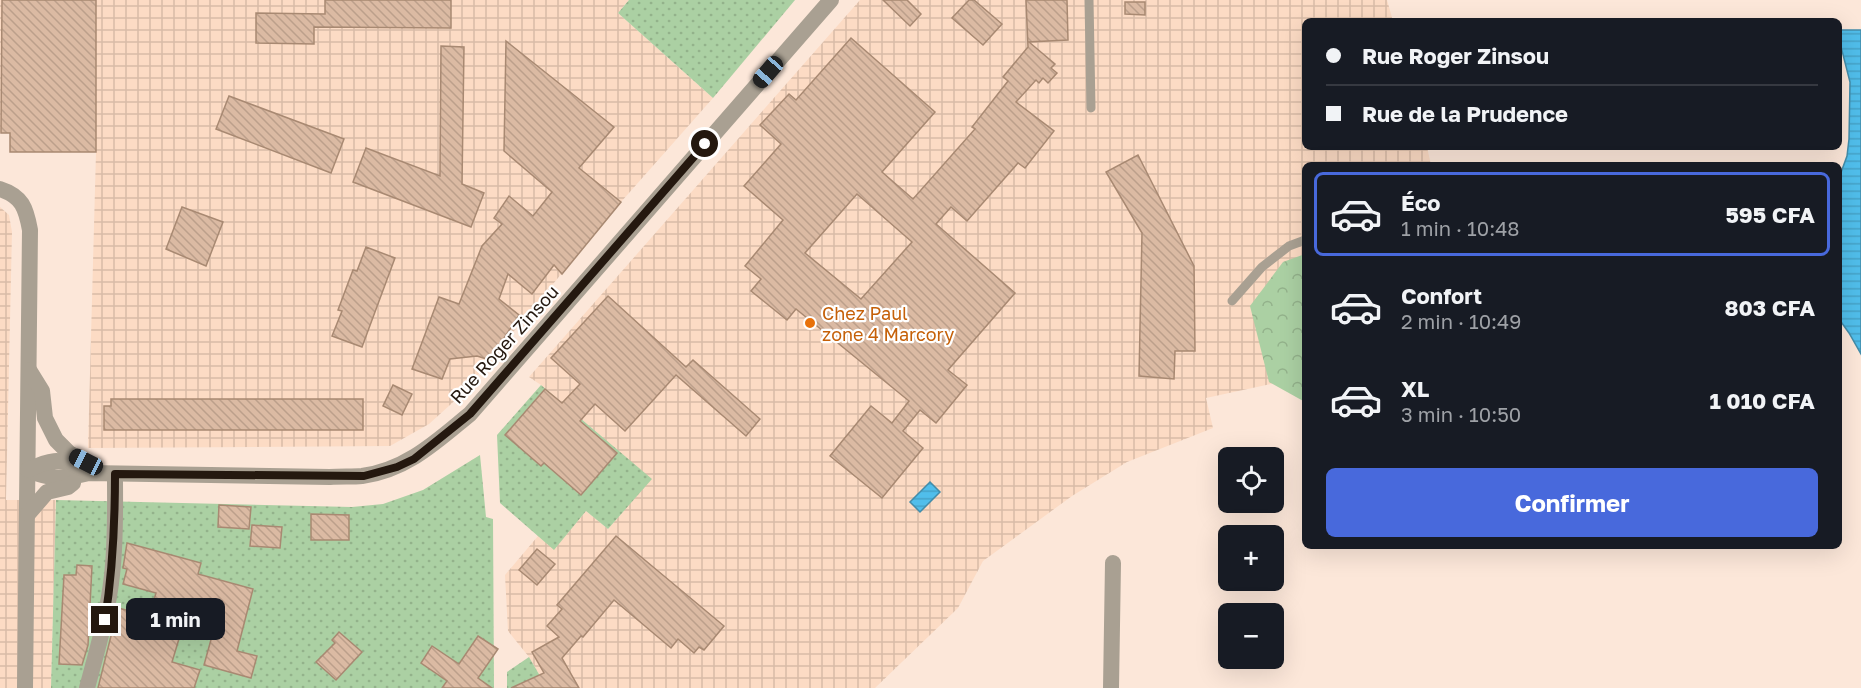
<!DOCTYPE html>
<html lang="fr">
<meta charset="utf-8">
<style>
body{margin:0;font-family:"Golos Text",sans-serif;background:#20242c;color:#f1f3f6;height:100vh;display:flex;flex-direction:column;font-size:22px;white-space:nowrap}
*{box-sizing:border-box;margin:0}
p{font-size:20px;color:#9ea1a6}
.icon{flex:none;width:33px;height:33px;fill:none;stroke:currentColor;stroke-width:2;stroke-linecap:round;stroke-linejoin:round}
.map{position:relative;flex:1;overflow:hidden}
.sheet{position:absolute;left:1302px;top:162px;width:540px;height:387px;display:flex;flex-direction:column;background:#171b24;border-radius:9px;box-shadow:0 6px 24px #0002}
.sheet>*{flex:none}
.banner{position:absolute;left:1302px;top:18px;width:540px;height:132px;border-radius:9px;box-shadow:0 6px 24px #0002;display:grid;align-content:center;height:132px;padding:0 24px;background:#171b24}
.controls{position:absolute;left:1218px;top:447px;display:grid;gap:12px}
.controls a{display:grid;place-items:center;width:66px;height:66px;border-radius:9px;background:#171b24;box-shadow:0 6px 24px #0002;font-size:30px}
.end{position:absolute;width:27px;height:27px;margin:-14px;border:8px solid #24180f;background:#fff;box-shadow:0 0 0 3px #fff}
.from{border-radius:50%}
.bubble{position:absolute;height:42px;border-radius:9px;background:#171b24;box-shadow:0 6px 24px #0002;font-size:20px;font-weight:700;line-height:42px;text-align:center}
.car{position:absolute;width:18px;height:36px;margin:-18px -9px;border-radius:8px;box-shadow:0 0 4px 2px #0007;background:linear-gradient(#222 24%,#8ab4d8 0 40%,#222 0 76%,#8ab4d8 0 86%,#222 0)}
.banner b{display:flex;align-items:center;gap:21px;height:57px;font-size:22px}
.banner b+b{border-top:2px solid #363941}
.banner i{width:15px;height:15px;background:#f1f3f6}
ul{padding:10px 0 0;list-style:none}
li{display:flex;align-items:center;gap:18px;height:84px;margin:0 12px 9px;padding:0 12px;border:3px solid transparent;border-radius:9px}
li div{flex:1}
li b{display:block;font-size:22px}
li em{font-style:normal;font-weight:700}
li.active{border-color:#4869dc}
li>.icon{width:54px;height:54px;stroke-width:1.5}
.primary-button{display:flex;gap:12px;margin-top:auto;padding:12px 24px}
.primary-button a{flex:1;height:69px;border-radius:9px;background:#4869dc;color:#fff;font-size:24px;font-weight:700;line-height:69px;text-align:center}
.map>svg:first-child{display:block}
.industrial{fill:url(#industrial-grid)}
.park{fill:url(#park-crowns)}
.garden{fill:url(#garden-dots)}
.water{fill:url(#water-rules);stroke:#438ca9;stroke-width:1.5}
.building{fill:url(#building-back-hatch);stroke:#a88972;stroke-width:1.5;fill-rule:evenodd}
.lines{fill:none;stroke-linecap:round;stroke-linejoin:round}
.service{stroke:#a9a092;stroke-width:9}
.minor{stroke:#a9a092;stroke-width:16}
.tertiary{stroke:#a9a092;stroke-width:16}
.route{stroke:#24180f;stroke-width:8}
.food-dot{fill:#e8710a;stroke:#fff;stroke-width:2}
.labels{text-anchor:middle;dominant-baseline:central;stroke-width:4.5;stroke-linejoin:round;paint-order:stroke}
.food-label{font-size:18px;fill:#c56008;stroke:#fff;text-anchor:start}
.street-label{font-size:18px;fill:#24180f;stroke:#fff}
</style>
<div class="map">
<svg width="1861" height="688" viewBox="0 0 1861 688">
<defs>
<pattern id="industrial-grid" width="8" height="8" patternUnits="userSpaceOnUse" patternTransform="scale(1.5)"><rect width="8" height="8" fill="#fcdbc4"/><path d="M0 4h8M4 0v8" fill="none" stroke="#d8bba7"/></pattern>
<pattern id="park-crowns" width="20" height="18" patternUnits="userSpaceOnUse" patternTransform="scale(1.5)"><rect width="20" height="18" fill="#abd0a3"/><path d="M2 6a3 3 0 1 1 6 0M12 15a3 3 0 1 1 6 0" fill="none" stroke="#93b28b"/></pattern>
<pattern id="garden-dots" width="8" height="8" patternUnits="userSpaceOnUse" patternTransform="scale(1.5)"><rect width="8" height="8" fill="#abd0a3"/><path d="M2 2h.1M6 6h.1" fill="none" stroke="#93b28b" stroke-width="1.8" stroke-linecap="round"/></pattern>
<pattern id="water-rules" width="6" height="5" patternUnits="userSpaceOnUse" patternTransform="scale(1.5)"><rect width="6" height="5" fill="#50beeb"/><path d="M0 2.5h6" fill="none" stroke="#46a3c8"/></pattern>
<pattern id="building-back-hatch" width="6" height="6" patternUnits="userSpaceOnUse" patternTransform="scale(1.5)"><rect width="6" height="6" fill="#dbbaa3"/><path d="M-1 5l2 2M0 0l6 6M5-1l2 2" fill="none" stroke="#bc9f8b"/></pattern>
</defs>
<rect width="100%" height="100%" fill="#fce7d9"/>
<g class="industrial">
<path d="M0,0H629L618,13L713,98L621,202L461,395L429,424L390,446L88,448L96,152H10V133H0Z"/>
<path d="M860,0H1387L1393,21H1305V147H1427L1431,165H1305V401L1275,383L1206,398L1213,428L1127,462L1072,496L983,561L958,608L875,688H547L529,657L508,631L505,575L538,536L554,549L586,511L608,529L651,479L541,385L529,377Z"/>
<path d="M0,207L9,215L12,232L6,500H56L51,688H0Z"/>
</g>
<path class="park" d="M1305,254V402L1269,382L1250,306L1283,262Z"/>
<g class="garden">
<path d="M629,0H795L713,98L618,13Z"/>
<path d="M541,385L652,479L608,529L586,511L554,550L500,503L497,435Z"/>
<path d="M480,455L486,517L493,519L494,688H51L56,500L352,507L383,504L423,490Z"/>
<path d="M529,657L547,688H507V672Z"/>
</g>
<g class="water">
<path d="M1839,30H1861V354L1849,333L1839,319V178L1847,156L1849,139L1850,82L1839,39Z"/>
<path d="M930,482L940,492L920,512L910,502Z"/>
</g>
<g class="building">
<path d="M2,0H96V152H10V133H1Z"/>
<path d="M325,0H451V28L314,27V44L256,43V13L325,14Z"/>
<path d="M883,0H907L921,14L910,26Z"/>
<path d="M969,0H974L1002,24L983,45L952,18Z"/>
<path d="M1026,0H1067L1068,40L1029,42L1055,64L1051,68L1057,73L1048,83L1043,78L1039,83L1036,80L1016,102L1054,131L1025,168L1018,163L967,221L951,207L936,224L1015,293L948,370L967,385L936,423L920,410L903,431L923,448L882,498L830,456L871,406L892,423L909,401L796,309L787,320L751,291L761,279L745,266L783,220L744,186L781,144L760,125L789,94L796,100L851,38L935,112L882,172L913,199L975,129L972,127L1008,81L1003,77L1028,47ZM857,194L912,242L861,299L805,253Z"/>
<path d="M1125,2H1145V15L1125,14Z"/>
<path d="M506,41L614,127L579,168L621,202L562,274L554,265L532,294L508,274L499,299L519,315L490,360L477,356L450,359L442,379L412,369L439,297L459,304L482,246L502,224L494,218L509,196L533,216L552,192L504,151Z"/>
<path d="M441,46L464,47L462,184L484,193L471,227L353,182L366,148L440,176Z"/>
<path d="M229,96L344,139L331,173L216,129Z"/>
<path d="M1138,155L1194,266L1195,351H1175L1174,379L1139,376L1142,233L1106,172Z"/>
<path d="M182,207L223,222L206,266L166,249Z"/>
<path d="M366,247L395,258L362,347L332,336L342,311L338,310L353,270L357,271Z"/>
<path d="M608,296L686,367L693,360L760,419L746,436L676,375L625,431L595,404L580,421L617,453L581,495L544,463L541,466L505,435L545,389L562,403L580,384L551,358Z"/>
<path d="M393,385L412,394L402,415L383,406Z"/>
<path d="M111,399H363V430H104V406H111Z"/>
<path d="M219,505L251,507L249,529L218,527Z"/>
<path d="M311,514L349,515V540H311Z"/>
<path d="M252,525L282,527L280,548L250,546Z"/>
<path d="M616,536L724,626L704,650L699,647L694,653L678,639L671,648L614,600L583,637L581,636L562,658L579,688H511L544,673L532,652L559,637L547,626L562,609L557,605Z"/>
<path d="M127,543L201,563L198,574L253,589L237,651L257,656L251,678L204,665L220,607L191,599L172,662L200,670L194,688H98L118,608L149,616L156,593L123,584L127,569L123,568Z"/>
<path d="M537,549L555,564L537,585L519,570Z"/>
<path d="M77,565L92,566L88,645L82,665L59,664L64,575H76Z"/>
<path d="M339,632L362,652L336,680L316,662L335,643L332,640Z"/>
<path d="M478,636L498,649L478,678L492,688H442L447,681L421,663L432,646L459,664Z"/>
</g>
<g class="lines">
<g class="service">
<path d="M1089,0L1091,108"/>
<path d="M1232,301L1262,267L1289,246L1305,240"/>
</g>
<g class="minor">
<path d="M87,688C97,651 108,613 112,575C116,541 115,508 115,474"/>
<path d="M1111,688L1113,563"/>
</g>
<g class="tertiary">
<path d="M0,189C22,196 26,208 30,230L25,688"/>
<path d="M29,370L42,391L45,418L56,440L69,453L86,462L89,473"/>
<path d="M28,470C52,480 64,479 89,473L330,477C341,476 352,477 362,476C407,470 437,441 470,414L831,0"/>
<path d="M28,470C49,460 59,457 80,468"/>
<path d="M28,514L47,492L68,487L73,483"/>
</g>
</g>
<g class="lines">
<path class="route" d="M105,620C113,569 115,525 115,474L364,476L397,467L414,459L470,414L705,144"/>
</g>
<circle class="food-dot" cx="810" cy="323" r="6"/>
<g class="labels">
<g class="food-label">
<text x="822" y="313">Chez Paul<tspan x="822" dy="21">zone 4 Marcory</tspan></text>
</g>
<g class="street-label">
<text transform="translate(504 344) rotate(-48)">Rue Roger Zinsou</text>
</g>
</g>
</svg>
<div class="controls">
<a><svg class="icon" aria-label="locate" viewBox="0 0 24 24"><circle cx="12" cy="12" r="6"/><path d="M12 2v4M12 18v4M2 12h4M18 12h4"/></svg></a>
<a>+</a>
<a>−</a>
</div>
<i class="end from" style="left:705px;top:144px"></i>
<i class="end" style="left:105px;top:620px"></i>
<div class="bubble" style="left:126px;top:598px;width:99px">1 min</div>
<i class="car" style="left:768px;top:72px;rotate:221deg"></i>
<i class="car" style="left:86px;top:462px;rotate:297deg"></i>
<div class="banner">
<b><i class="from"></i>Rue Roger Zinsou</b>
<b><i></i>Rue de la Prudence</b>
</div>
<section class="sheet">
<ul>
<li class="active"><svg class="icon" aria-label="car" viewBox="0 0 24 24"><path d="M5 17H2v-5l4-1 3-4h7l3 4 3 1v5h-3M9 17h6M6 11h13"/><circle cx="7" cy="17" r="2"/><circle cx="17" cy="17" r="2"/></svg><div><b>Éco</b><p>1 min · 10:48</p></div><em>595 CFA</em></li>
<li><svg class="icon" aria-label="car" viewBox="0 0 24 24"><path d="M5 17H2v-5l4-1 3-4h7l3 4 3 1v5h-3M9 17h6M6 11h13"/><circle cx="7" cy="17" r="2"/><circle cx="17" cy="17" r="2"/></svg><div><b>Confort</b><p>2 min · 10:49</p></div><em>803 CFA</em></li>
<li><svg class="icon" aria-label="car" viewBox="0 0 24 24"><path d="M5 17H2v-5l4-1 3-4h7l3 4 3 1v5h-3M9 17h6M6 11h13"/><circle cx="7" cy="17" r="2"/><circle cx="17" cy="17" r="2"/></svg><div><b>XL</b><p>3 min · 10:50</p></div><em>1 010 CFA</em></li>
</ul>
<div class="primary-button"><a>Confirmer</a></div>
</section>
</div>
